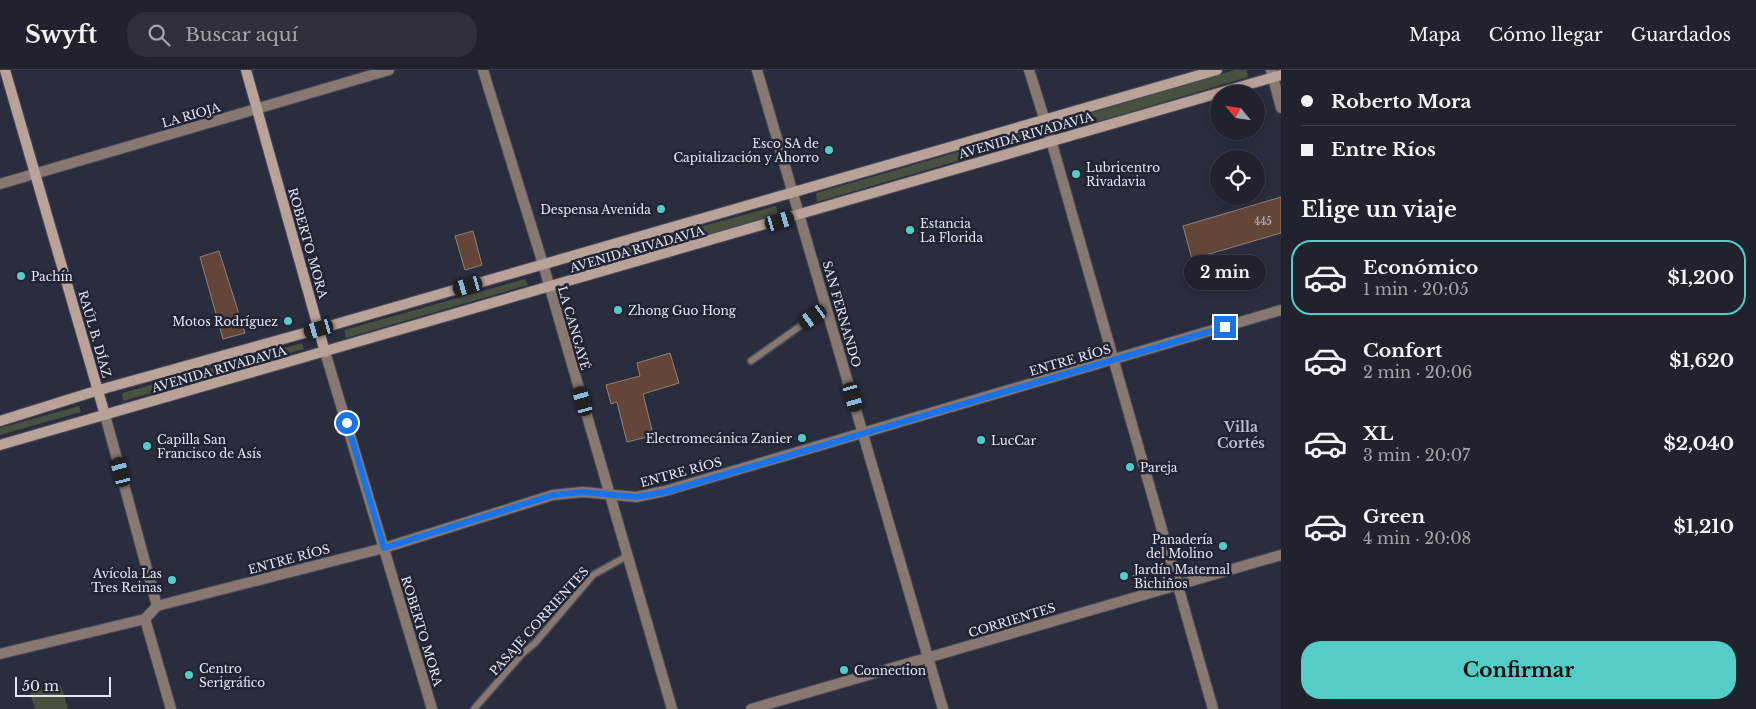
<!DOCTYPE html>
<html lang="es">
<meta charset="utf-8">
<style>
body{margin:0;font-family:"Libre Baskerville",serif;background:#2d2f3a;color:#f1f3f6;height:100vh;display:flex;flex-direction:column;font-size:19px;white-space:nowrap}
*{box-sizing:border-box;margin:0}
p{font-size:16px;color:#a2a4aa}
.icon{flex:none;width:28px;height:28px;fill:none;stroke:currentColor;stroke-width:2;stroke-linecap:round;stroke-linejoin:round}
.map{position:relative;flex:1;overflow:hidden}
.panel{display:flex;flex-direction:column;background:#20222e;width:475px}
.panel>*{flex:none}
.hud{display:grid;align-content:center;height:110px;padding:0 20px;background:#20222e}
.needle{width:32px;rotate:299deg}
.buttons{position:absolute;left:1210px;top:15px;display:grid;gap:10px}
.buttons a{display:grid;place-items:center;width:55px;height:55px;border-radius:50%;background:#20222e;box-shadow:0 2px 12px #0003,0 0 0 1px #3d3f4a;font-size:25px}
.scale{position:absolute;left:15px;bottom:12px;width:96px;box-sizing:border-box;padding-left:5px;border:2px solid #e4e6f0;border-top:0;font-size:14px;line-height:18px;white-space:nowrap;color:#e4e6f0;-webkit-text-stroke:4px #212433;paint-order:stroke}
.end{position:absolute;width:22px;height:22px;margin:-11px;border:6px solid #1a73e8;background:#fff;box-shadow:0 0 0 2px #fff}
.from{border-radius:50%}
.bubble{position:absolute;height:35px;border-radius:18px;background:#20222e;box-shadow:0 2px 12px #0003,0 0 0 1px #3d3f4a;font-size:16px;font-weight:800;line-height:35px;text-align:center}
.car{position:absolute;width:15px;height:30px;margin:-15px -8px;border-radius:6px;box-shadow:0 0 4px 1px #0007;background:linear-gradient(#222 24%,#8ab4d8 0 40%,#222 0 76%,#8ab4d8 0 86%,#222 0)}
.hud b{display:flex;align-items:center;gap:18px;height:48px;font-size:19px}
.hud b+b{border-top:1px solid #3d3f4a}
.hud i{width:12px;height:12px;background:#f1f3f6}
ul{padding:0;list-style:none}
li{display:flex;align-items:center;gap:15px;height:75px;margin:0 10px 8px;padding:0 10px;border:2px solid transparent;border-radius:20px}
li div{flex:1}
li b{display:block;font-size:19px}
li em{font-style:normal;font-weight:800}
li.selected{border-color:#54cdc7}
li>.icon{width:45px;height:45px;stroke-width:1.5}
h2{padding:0 20px;font-size:22px;line-height:60px}
.cta{display:flex;gap:10px;margin-top:auto;padding:10px 20px}
.cta a{flex:1;height:58px;border-radius:20px;background:#54cdc7;color:#111;font-size:20px;font-weight:800;line-height:58px;text-align:center}
header{display:flex;align-items:center;gap:30px;box-sizing:border-box;height:70px;padding:0 25px;background:#20222e;border-bottom:1px solid #3d3f4a}
header strong{font-size:24px}
nav{display:flex;gap:28px;margin-inline-start:auto;font-size:18px}
.search{width:350px;height:45px;background:#2d2f3a;display:flex;align-items:center;gap:12px;box-sizing:border-box;padding:0 18px;border-radius:20px;color:#a2a4aa;font-size:19px}
main{display:flex;flex:1;min-height:0}
.map>svg:first-child{display:block}
.green{fill:#485040}
.building{fill:#634639;stroke:#958077}
.lines{fill:none;stroke-linecap:round;stroke-linejoin:round}
.lane-casing{stroke:#484b5a;stroke-width:9}
.street-casing{stroke:#484b5a;stroke-width:12}
.secondary-casing{stroke:#484b5a;stroke-width:12}
.lane{stroke:#877872;stroke-width:6}
.street{stroke:#877872;stroke-width:10}
.secondary{stroke:#b9a298;stroke-width:10}
.route{stroke:#1a73e8;stroke-width:6}
.poi-dot{fill:#54cdc7;stroke:#212433;stroke-width:2}
.labels{text-anchor:middle;dominant-baseline:central;stroke-width:5;stroke-linejoin:round;paint-order:stroke}
.number-label{font-size:10px;fill:#c4bec2}
.street-label{font-size:12px;fill:#e4e6f0;stroke:#212433}
.poi-label{font-size:12px;fill:#e4e6f0;stroke:#212433;text-anchor:start}
.neighbourhood-label{font-size:14px;font-weight:bold;fill:#b9bed2;stroke:#212433}
</style>
<header>
<strong>Swyft</strong>
<div class="search"><svg class="icon" aria-label="search" viewBox="0 0 24 24"><circle cx="10" cy="10" r="6"/><path d="M15 15l6 6"/></svg>Buscar aquí</div>
<nav><a>Mapa</a><a>Cómo llegar</a><a>Guardados</a></nav>
</header>
<main>
<div class="map">
<svg width="1281" height="639" viewBox="0 0 1281 639">
<rect width="100%" height="100%" fill="#2a2d3d"/>
<g class="green">
<path d="M1235,0H1246L1248,7L1069,60L1066,59L1064,53L1067,50Z"/>
<path d="M1024,63L1026,65V71L817,132L816,123Z"/>
<path d="M776,136L778,145L574,204L570,193Z"/>
<path d="M525,209L528,215L346,268L344,260Z"/>
<path d="M302,273L304,279L123,331L122,323Z"/>
<path d="M79,336L81,342L0,365V358Z"/>
<path d="M61,615L68,639H35L30,623Z"/>
</g>
<g class="building">
<path d="M1281,127V163L1192,189L1183,156Z"/>
<path d="M473,161L482,195L465,200L455,166Z"/>
<path d="M219,181L245,263L223,269L200,187Z"/>
<path d="M670,283L679,313L643,324L652,360L645,362L647,367L627,372L617,332L611,334L606,315L640,306L637,293Z"/>
</g>
<g class="lines">
<g class="lane-casing">
<g id="lane">
<path d="M751,291L827,237"/>
<path d="M474,639L522,584L535,573L593,505L627,486"/>
</g>
</g>
<g class="street-casing">
<g id="street">
<path d="M483,0L543,194L672,639"/>
<path d="M757,0L943,639"/>
<path d="M1029,0L1051,70L1213,639"/>
<path d="M1271,0L1281,38"/>
<path d="M0,114L389,0"/>
<path d="M325,282L432,639"/>
<path d="M105,345L157,536"/>
<path d="M145,549L171,639"/>
<path d="M0,584L145,549L157,536L384,478L553,425L583,422L636,427L665,421L1281,240"/>
<path d="M751,639L1281,485"/>
</g>
</g>
<g class="secondary-casing">
<g id="secondary">
<path d="M5,0L105,345"/>
<path d="M246,0L325,282"/>
<path d="M0,351L99,320L319,259L1217,0"/>
<path d="M0,375L1281,5"/>
</g>
</g>
<use href="#lane" class="lane"/>
<use href="#street" class="street"/>
<use href="#secondary" class="secondary"/>
</g>
<g class="lines">
<path class="route" d="M347,353L384,478L553,425L583,422L636,427L665,422L1225,257"/>
</g>
<g class="poi-dot">
<circle cx="829" cy="80" r="5"/>
<circle cx="1076" cy="104" r="5"/>
<circle cx="661" cy="139" r="5"/>
<circle cx="910" cy="160" r="5"/>
<circle cx="21" cy="206" r="5"/>
<circle cx="618" cy="240" r="5"/>
<circle cx="288" cy="251" r="5"/>
<circle cx="802" cy="368" r="5"/>
<circle cx="981" cy="370" r="5"/>
<circle cx="147" cy="376" r="5"/>
<circle cx="1130" cy="397" r="5"/>
<circle cx="1223" cy="476" r="5"/>
<circle cx="1124" cy="506" r="5"/>
<circle cx="172" cy="510" r="5"/>
<circle cx="844" cy="600" r="5"/>
<circle cx="189" cy="605" r="5"/>
</g>
<g class="labels">
<g class="number-label">
<text x="1263" y="151">445</text>
</g>
<g class="street-label">
<text transform="translate(191 45) rotate(-16)">LA RIOJA</text>
<text transform="translate(1026 65) rotate(-16)">AVENIDA RIVADAVIA</text>
<text transform="translate(308 173) rotate(74)">ROBERTO MORA</text>
<text transform="translate(637 179) rotate(-16)">AVENIDA RIVADAVIA</text>
<text transform="translate(842 244) rotate(74)">SAN FERNANDO</text>
<text transform="translate(574 258) rotate(74)">LA CANGAYÉ</text>
<text transform="translate(95 264) rotate(74)">RAÚL B. DÍAZ</text>
<text transform="translate(1070 290) rotate(-16)">ENTRE RÍOS</text>
<text transform="translate(219 299) rotate(-16)">AVENIDA RIVADAVIA</text>
<text transform="translate(681 402) rotate(-15)">ENTRE RÍOS</text>
<text transform="translate(289 489) rotate(-15)">ENTRE RÍOS</text>
<text transform="translate(1012 550) rotate(-17)">CORRIENTES</text>
<text transform="translate(539 551) rotate(-48)">PASAJE CORRIENTES</text>
<text transform="translate(422 561) rotate(73)">ROBERTO MORA</text>
</g>
<g class="poi-label">
<text x="819" y="73" text-anchor="end">Esco SA de<tspan x="819" dy="14">Capitalización y Ahorro</tspan></text>
<text x="1086" y="97">Lubricentro<tspan x="1086" dy="14">Rivadavia</tspan></text>
<text x="651" y="139" text-anchor="end">Despensa Avenida</text>
<text x="920" y="153">Estancia<tspan x="920" dy="14">La Florida</tspan></text>
<text x="31" y="206">Pachín</text>
<text x="628" y="240">Zhong Guo Hong</text>
<text x="278" y="251" text-anchor="end">Motos Rodríguez</text>
<text x="792" y="368" text-anchor="end">Electromecánica Zanier</text>
<text x="157" y="369">Capilla San<tspan x="157" dy="14">Francisco de Asís</tspan></text>
<text x="991" y="370">LucCar</text>
<text x="1140" y="397">Pareja</text>
<text x="1213" y="469" text-anchor="end">Panadería<tspan x="1213" dy="14">del Molino</tspan></text>
<text x="1134" y="499">Jardín Maternal<tspan x="1134" dy="14">Bichiños</tspan></text>
<text x="162" y="503" text-anchor="end">Avícola Las<tspan x="162" dy="14">Tres Reinas</tspan></text>
<text x="199" y="598">Centro<tspan x="199" dy="14">Serigráfico</tspan></text>
<text x="854" y="600">Connection</text>
</g>
<g class="neighbourhood-label">
<text x="1241" y="357">Villa<tspan x="1241" dy="16">Cortés</tspan></text>
</g>
</g>
</svg>
<div class="buttons">
<a><svg class="needle" viewBox="-14 -14 28 28"><path d="M0-13l5 13h-10z" fill="#e53935"/><path d="M0 13l5-13h-10z" fill="#a2a4aa"/></svg></a>
<a><svg class="icon" aria-label="locate" viewBox="0 0 24 24"><circle cx="12" cy="12" r="6"/><path d="M12 2v4M12 18v4M2 12h4M18 12h4"/></svg></a>
</div>
<div class="scale">50 m</div>
<i class="end from" style="left:347px;top:353px"></i>
<i class="end" style="left:1225px;top:257px"></i>
<div class="bubble" style="left:1184px;top:185px;width:82px">2 min</div>
<i class="car" style="left:780px;top:151px;rotate:74deg"></i>
<i class="car" style="left:468px;top:216px;rotate:254deg"></i>
<i class="car" style="left:813px;top:247px;rotate:235deg"></i>
<i class="car" style="left:319px;top:259px;rotate:254deg"></i>
<i class="car" style="left:853px;top:327px;rotate:164deg"></i>
<i class="car" style="left:583px;top:331px;rotate:344deg"></i>
<i class="car" style="left:121px;top:402px;rotate:345deg"></i>
</div>
<section class="panel">
<div class="hud">
<b><i class="from"></i>Roberto Mora</b>
<b><i></i>Entre Ríos</b>
</div>
<h2>Elige un viaje</h2>
<ul>
<li class="selected"><svg class="icon" aria-label="car" viewBox="0 0 24 24"><path d="M5 17H2v-5l4-1 3-4h7l3 4 3 1v5h-3M9 17h6M6 11h13"/><circle cx="7" cy="17" r="2"/><circle cx="17" cy="17" r="2"/></svg><div><b>Económico</b><p>1 min · 20:05</p></div><em>$1,200</em></li>
<li><svg class="icon" aria-label="car" viewBox="0 0 24 24"><path d="M5 17H2v-5l4-1 3-4h7l3 4 3 1v5h-3M9 17h6M6 11h13"/><circle cx="7" cy="17" r="2"/><circle cx="17" cy="17" r="2"/></svg><div><b>Confort</b><p>2 min · 20:06</p></div><em>$1,620</em></li>
<li><svg class="icon" aria-label="car" viewBox="0 0 24 24"><path d="M5 17H2v-5l4-1 3-4h7l3 4 3 1v5h-3M9 17h6M6 11h13"/><circle cx="7" cy="17" r="2"/><circle cx="17" cy="17" r="2"/></svg><div><b>XL</b><p>3 min · 20:07</p></div><em>$2,040</em></li>
<li><svg class="icon" aria-label="car" viewBox="0 0 24 24"><path d="M5 17H2v-5l4-1 3-4h7l3 4 3 1v5h-3M9 17h6M6 11h13"/><circle cx="7" cy="17" r="2"/><circle cx="17" cy="17" r="2"/></svg><div><b>Green</b><p>4 min · 20:08</p></div><em>$1,210</em></li>
</ul>
<div class="cta"><a>Confirmar</a></div>
</section>
</main>
